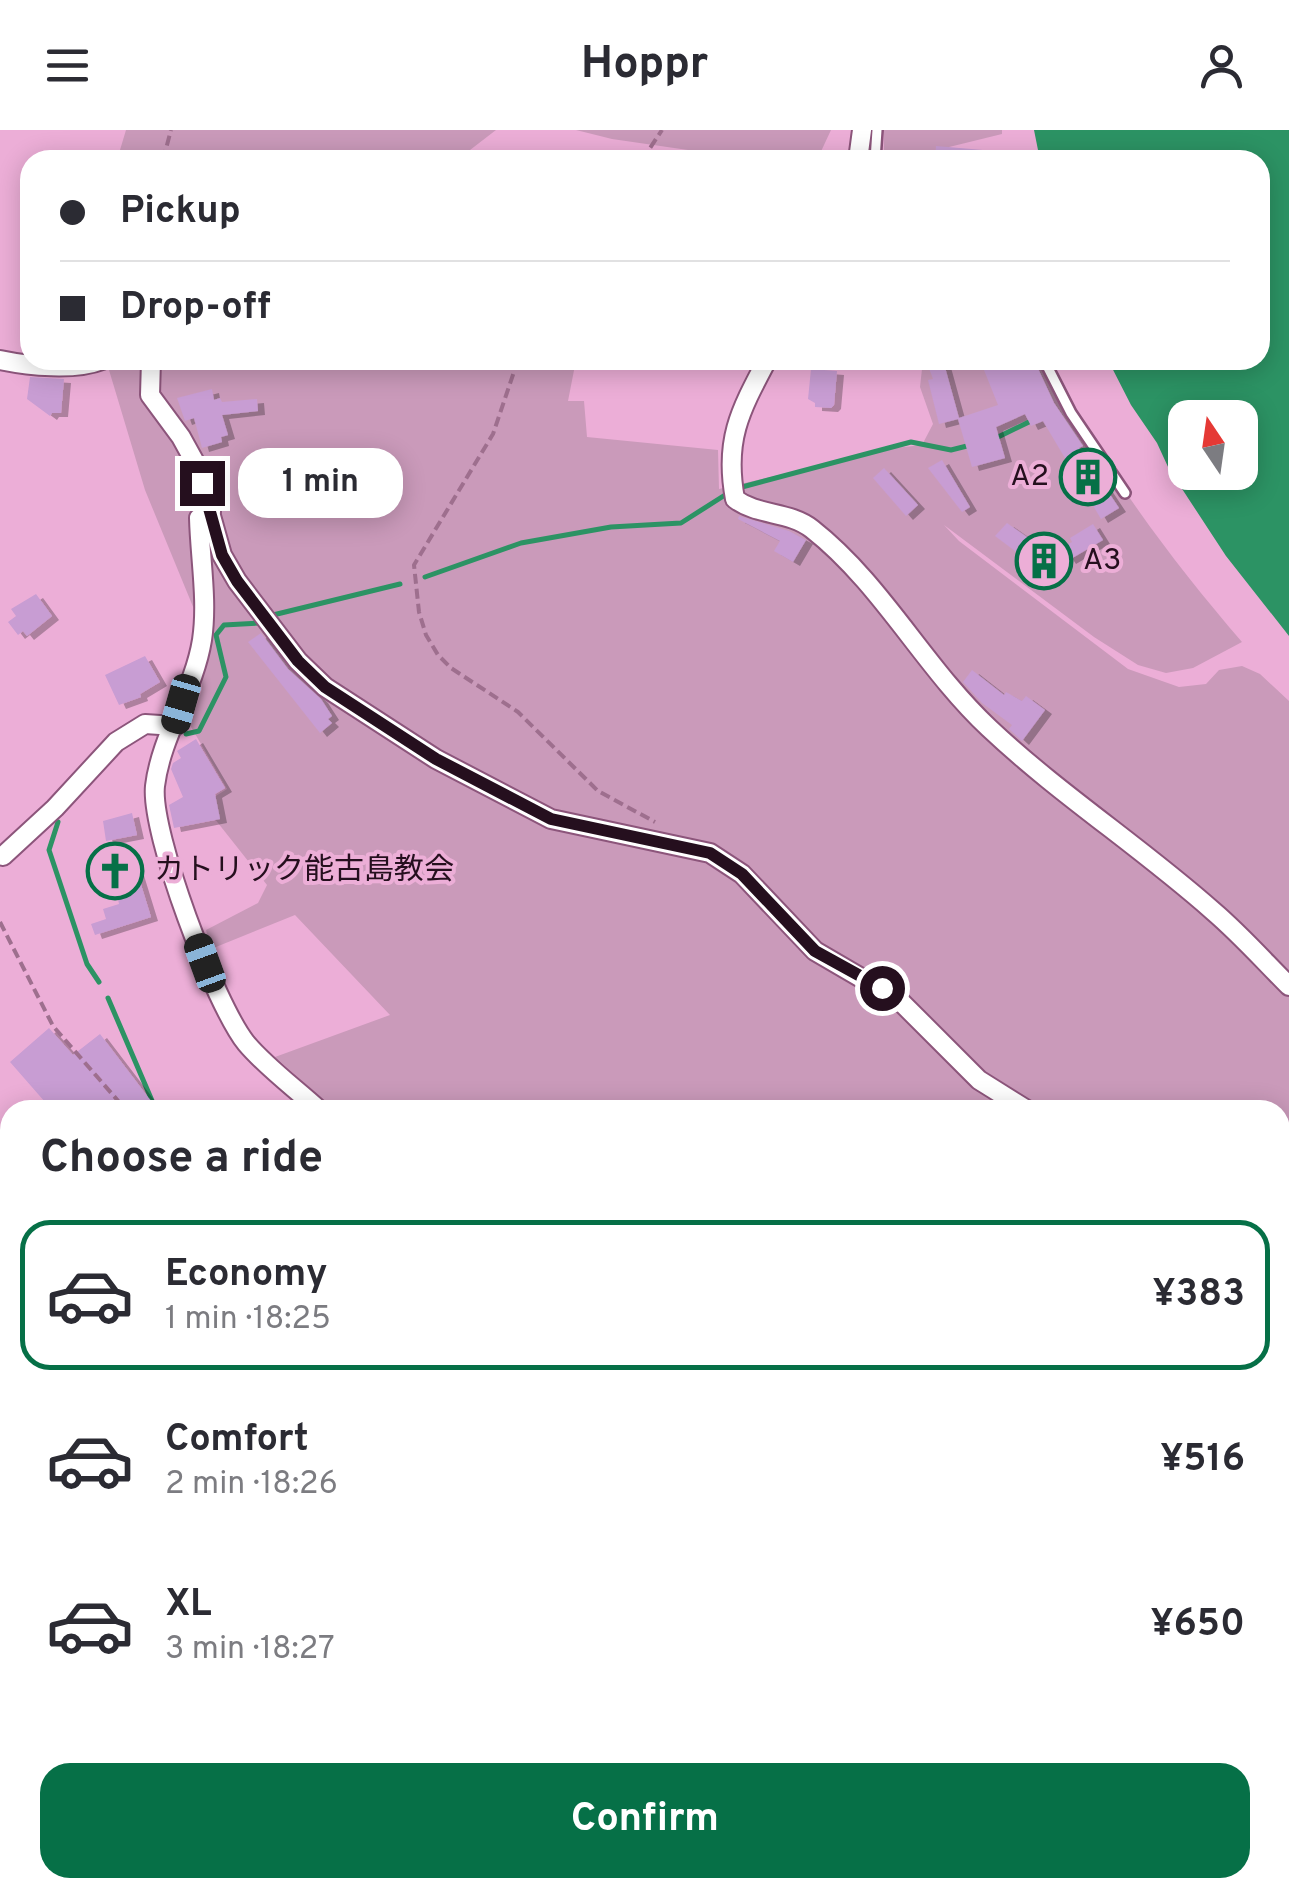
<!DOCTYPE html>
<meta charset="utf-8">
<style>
body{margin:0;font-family:Overpass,"Noto Sans JP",sans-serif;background:#f2f2f3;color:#2b2b33;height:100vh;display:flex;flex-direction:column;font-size:38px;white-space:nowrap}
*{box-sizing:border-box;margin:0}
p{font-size:32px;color:#7c7c81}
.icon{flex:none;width:55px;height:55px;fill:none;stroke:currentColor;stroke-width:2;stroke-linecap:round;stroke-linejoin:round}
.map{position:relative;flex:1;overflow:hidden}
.sheet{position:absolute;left:0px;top:970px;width:1290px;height:798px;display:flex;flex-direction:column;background:#fff;border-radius:30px 30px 0 0;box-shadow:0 5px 25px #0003}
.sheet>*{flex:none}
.banner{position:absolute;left:20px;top:20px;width:1250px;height:220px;border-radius:30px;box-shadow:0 5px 25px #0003;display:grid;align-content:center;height:220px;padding:0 40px;background:#fff}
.needle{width:65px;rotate:347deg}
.tools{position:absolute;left:1168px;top:270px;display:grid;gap:20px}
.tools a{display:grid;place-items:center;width:90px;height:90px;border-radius:20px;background:#fff;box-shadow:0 5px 25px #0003;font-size:50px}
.end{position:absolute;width:45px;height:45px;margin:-22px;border:12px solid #250f1e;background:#fff;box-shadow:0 0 0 5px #fff}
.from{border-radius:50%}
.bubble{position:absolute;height:70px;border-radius:30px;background:#fff;box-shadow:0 5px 25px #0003;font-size:32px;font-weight:700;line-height:70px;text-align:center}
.car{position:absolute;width:30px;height:60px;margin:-30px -15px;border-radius:12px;box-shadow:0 0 8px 2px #0007;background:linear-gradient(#222 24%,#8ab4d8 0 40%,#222 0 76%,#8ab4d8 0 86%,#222 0)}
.banner b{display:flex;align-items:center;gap:35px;height:95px;font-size:38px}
.banner b+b{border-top:2px solid #e1e1e2}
.banner i{width:25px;height:25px;background:#2b2b33}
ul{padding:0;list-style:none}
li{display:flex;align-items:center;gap:30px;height:150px;margin:0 20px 15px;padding:0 20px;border:5px solid transparent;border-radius:30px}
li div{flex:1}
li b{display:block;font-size:38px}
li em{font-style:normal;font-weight:700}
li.on{border-color:#067047}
li>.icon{width:90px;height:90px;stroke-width:1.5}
h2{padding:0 40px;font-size:45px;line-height:120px}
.action{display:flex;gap:20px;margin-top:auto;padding:20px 40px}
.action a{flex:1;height:115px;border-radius:30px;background:#067047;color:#fff;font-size:40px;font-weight:700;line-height:115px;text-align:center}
header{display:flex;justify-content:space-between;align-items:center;height:130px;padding:0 40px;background:#fff;font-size:45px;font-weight:700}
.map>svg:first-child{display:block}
.green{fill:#ca9aba}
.water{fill:#2c9364;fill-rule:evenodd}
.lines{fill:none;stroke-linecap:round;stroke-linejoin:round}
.stream{stroke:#2c9364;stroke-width:5}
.building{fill:#c89dd3;filter:url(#shadow)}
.service-casing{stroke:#8c557b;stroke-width:14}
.minor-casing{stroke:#8c557b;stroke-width:22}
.path{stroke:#9e6f8e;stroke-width:4;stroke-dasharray:10 5;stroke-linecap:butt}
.service{stroke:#fff;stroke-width:9}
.minor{stroke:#fff;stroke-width:18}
.route{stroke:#250f1e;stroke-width:12}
.labels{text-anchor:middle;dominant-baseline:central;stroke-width:8;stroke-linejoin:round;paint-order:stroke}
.poi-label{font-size:30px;fill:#250f1e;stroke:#ecaed7;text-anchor:start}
</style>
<header><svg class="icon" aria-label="menu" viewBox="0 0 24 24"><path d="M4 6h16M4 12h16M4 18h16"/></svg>Hoppr<svg class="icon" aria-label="person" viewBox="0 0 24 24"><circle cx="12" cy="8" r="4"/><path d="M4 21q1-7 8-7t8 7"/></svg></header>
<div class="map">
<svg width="1289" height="1766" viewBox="0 0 1289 1766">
<defs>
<filter id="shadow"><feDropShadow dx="7" dy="4" stdDeviation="0" flood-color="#0004"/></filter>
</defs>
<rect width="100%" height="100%" fill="#ecaed7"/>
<g class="green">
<path d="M126,0H496L470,20L472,30H117Z"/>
<path d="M576,0H831L817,30H757L612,9Z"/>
<path d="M884,0H1002V4L941,19L927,30H884Z"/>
<path d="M106,230H576L568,271H584L587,307L718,320L719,359L895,318L922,315L933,294L920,257L923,230H1048C1098,332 1168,426 1242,512L1193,538L1166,543L1138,535L1094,507L944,395L959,411L1128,539L1179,557L1206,554L1219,540L1242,536L1260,544L1289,571V1766H903L885,1758H1280V980H335L275,927L390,885L295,785L211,819L206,800L258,773L267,755L203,674L227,659L190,595L202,559L196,484L145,360Z"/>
<path d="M10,1154V1758H494L495,1766H0V1157Z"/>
</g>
<path class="water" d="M1034,0H1289V506L1226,426L1169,339L1157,313L1131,275L1108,230H1260V30H1040ZM1185,288H1240V342H1185Z"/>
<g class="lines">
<g class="stream">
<path d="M996,308L1031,291"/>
<path d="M742,357L911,312L951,320L971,315"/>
<path d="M425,447L521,413L611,397L681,393L725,365"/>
<path d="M273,485L400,454"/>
<path d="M186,604L199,601L226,547L216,505L224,495L260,493"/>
<path d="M58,692L49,720L87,834L99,852"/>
<path d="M108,868L156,980"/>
</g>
</g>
<g class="building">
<path d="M936,16L983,20V30H935Z"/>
<path d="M926,230H943L959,288L998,275L980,230H1034L1054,273L1083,316L1079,318L1119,378L1101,389L1043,291L1031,296L1025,284L996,297L1005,328L972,337L958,289L939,294L928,250L933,249Z"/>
<path d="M811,239L837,241L834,275L831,278L815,277V273L808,269Z"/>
<path d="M30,247L64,249L61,283H52L50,286L27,269Z"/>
<path d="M212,259L214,270L220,268L222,272L257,269L258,281L222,285L228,305L221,307L222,312L202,318L194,288L185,291L177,268Z"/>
<path d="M942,330L970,377L962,382L928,338Z"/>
<path d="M884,338L918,375L906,386L873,348Z"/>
<path d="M739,386L789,401L806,410L793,432L774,421L780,411L738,389Z"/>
<path d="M1007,393L1060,430L1048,446L995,406Z"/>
<path d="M1093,394L1103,410L1069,430L1061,418L1072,412L1070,408Z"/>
<path d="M36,464L52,486L27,506L23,501L18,505L8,492L16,486L11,479Z"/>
<path d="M261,503L288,539L321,569L332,586L328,589L332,593L320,603L248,512Z"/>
<path d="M145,526L160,552L140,564L141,567L119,575L105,545Z"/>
<path d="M972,540L1004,565L1006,562L1022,571L1026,566L1045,580L1022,611L1009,599L1012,595L982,573L963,552Z"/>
<path d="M196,609L225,658L215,664L220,689L174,698L169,675L183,667L171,639L173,633L181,628L177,621Z"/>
<path d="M132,683L137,705L106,711L103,691Z"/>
<path d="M134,732L151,787L95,805L91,794L106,789L103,779L119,774L112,738Z"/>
<path d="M49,898L73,925L100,904L151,971L139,980H52L10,932Z"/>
</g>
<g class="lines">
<g class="service-casing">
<g id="service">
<path d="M875,30L877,0"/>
<path d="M1044,230L1071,283L1125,363"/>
</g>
</g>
<g class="minor-casing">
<g id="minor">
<path d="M858,30L862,0"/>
<path d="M0,230C29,236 74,241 102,230"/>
<path d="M151,230L150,265L181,307L197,336L222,425L237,451L298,531L325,557L436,629L551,689L710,723L742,744L815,821L899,870L979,950L1027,980"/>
<path d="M767,230C740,281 724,310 735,369C758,386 789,381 812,399C882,454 924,537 989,598C1059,664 1141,717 1213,781C1240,804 1264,831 1289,856"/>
<path d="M211,381L199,388C200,428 208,471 202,510C194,560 161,606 155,656C150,703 215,874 246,913C266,937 295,958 319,980"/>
<path d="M3,726L55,678L116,612L145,594L175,596"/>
<path d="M0,1190L10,1211"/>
<path d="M1280,1297L1289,1315"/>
<path d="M10,1749L11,1766"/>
<path d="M502,1758L503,1766"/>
<path d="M862,1758L880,1766"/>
</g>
</g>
<g class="path">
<path d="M163,30L171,0"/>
<path d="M642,30L662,0"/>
<path d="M518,230L493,304L414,435L419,482L426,505L438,525L451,538L518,582L598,661L655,692"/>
<path d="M0,792L53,896L126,980"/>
<path d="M0,1000L10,1004"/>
<path d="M0,1145L10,1139"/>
<path d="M0,1164L10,1170"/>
<path d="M438,1758L446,1766"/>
<path d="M224,1766L225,1758"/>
</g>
<use href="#service" class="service"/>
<use href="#minor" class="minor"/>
</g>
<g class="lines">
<path class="route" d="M202,353L222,425L237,451L298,531L325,557L436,629L551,689L710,723L742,744L815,821L882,858"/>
</g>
<defs>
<g id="building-ring" transform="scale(2.875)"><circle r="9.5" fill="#ecaed7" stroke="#067047" stroke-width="1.5"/><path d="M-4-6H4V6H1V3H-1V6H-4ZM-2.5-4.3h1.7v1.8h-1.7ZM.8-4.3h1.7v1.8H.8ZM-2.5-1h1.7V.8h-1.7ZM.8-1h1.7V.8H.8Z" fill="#067047"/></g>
<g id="church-ring" transform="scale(2.875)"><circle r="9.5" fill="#ecaed7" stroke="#067047" stroke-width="1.5"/><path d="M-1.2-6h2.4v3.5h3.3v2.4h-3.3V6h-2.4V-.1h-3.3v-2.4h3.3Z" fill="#067047"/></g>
</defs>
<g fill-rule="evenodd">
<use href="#building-ring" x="1088" y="347"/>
<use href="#building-ring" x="1044" y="431"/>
<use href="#church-ring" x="115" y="741"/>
</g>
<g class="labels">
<g class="poi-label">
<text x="1049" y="347" text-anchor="end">A2</text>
<text x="1083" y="431">A3</text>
<text x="154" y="741">カトリック能古島教会</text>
</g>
</g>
</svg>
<div class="tools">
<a><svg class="needle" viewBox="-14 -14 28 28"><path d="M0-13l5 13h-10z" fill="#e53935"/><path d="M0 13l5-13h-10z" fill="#7c7c81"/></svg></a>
</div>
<i class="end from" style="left:882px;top:858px"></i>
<i class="end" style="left:202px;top:353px"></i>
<div class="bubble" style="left:238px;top:318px;width:165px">1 min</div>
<i class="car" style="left:181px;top:574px;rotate:196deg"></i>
<i class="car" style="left:205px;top:833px;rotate:340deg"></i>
<div class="banner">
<b><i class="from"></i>Pickup</b>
<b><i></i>Drop-off</b>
</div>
<section class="sheet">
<h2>Choose a ride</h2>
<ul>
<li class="on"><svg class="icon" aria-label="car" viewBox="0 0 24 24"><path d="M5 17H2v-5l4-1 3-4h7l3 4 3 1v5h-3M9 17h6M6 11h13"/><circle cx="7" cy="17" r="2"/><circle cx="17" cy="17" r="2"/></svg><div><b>Economy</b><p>1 min · 18:25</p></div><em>¥383</em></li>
<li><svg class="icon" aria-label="car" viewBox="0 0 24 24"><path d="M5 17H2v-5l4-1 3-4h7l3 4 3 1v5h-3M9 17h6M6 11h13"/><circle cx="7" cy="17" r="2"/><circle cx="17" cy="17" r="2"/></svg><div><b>Comfort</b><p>2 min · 18:26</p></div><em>¥516</em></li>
<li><svg class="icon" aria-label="car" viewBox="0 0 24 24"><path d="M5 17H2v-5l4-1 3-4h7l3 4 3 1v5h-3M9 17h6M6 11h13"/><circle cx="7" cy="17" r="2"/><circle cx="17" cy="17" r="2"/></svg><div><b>XL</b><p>3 min · 18:27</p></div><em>¥650</em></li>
</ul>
<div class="action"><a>Confirm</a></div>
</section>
</div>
